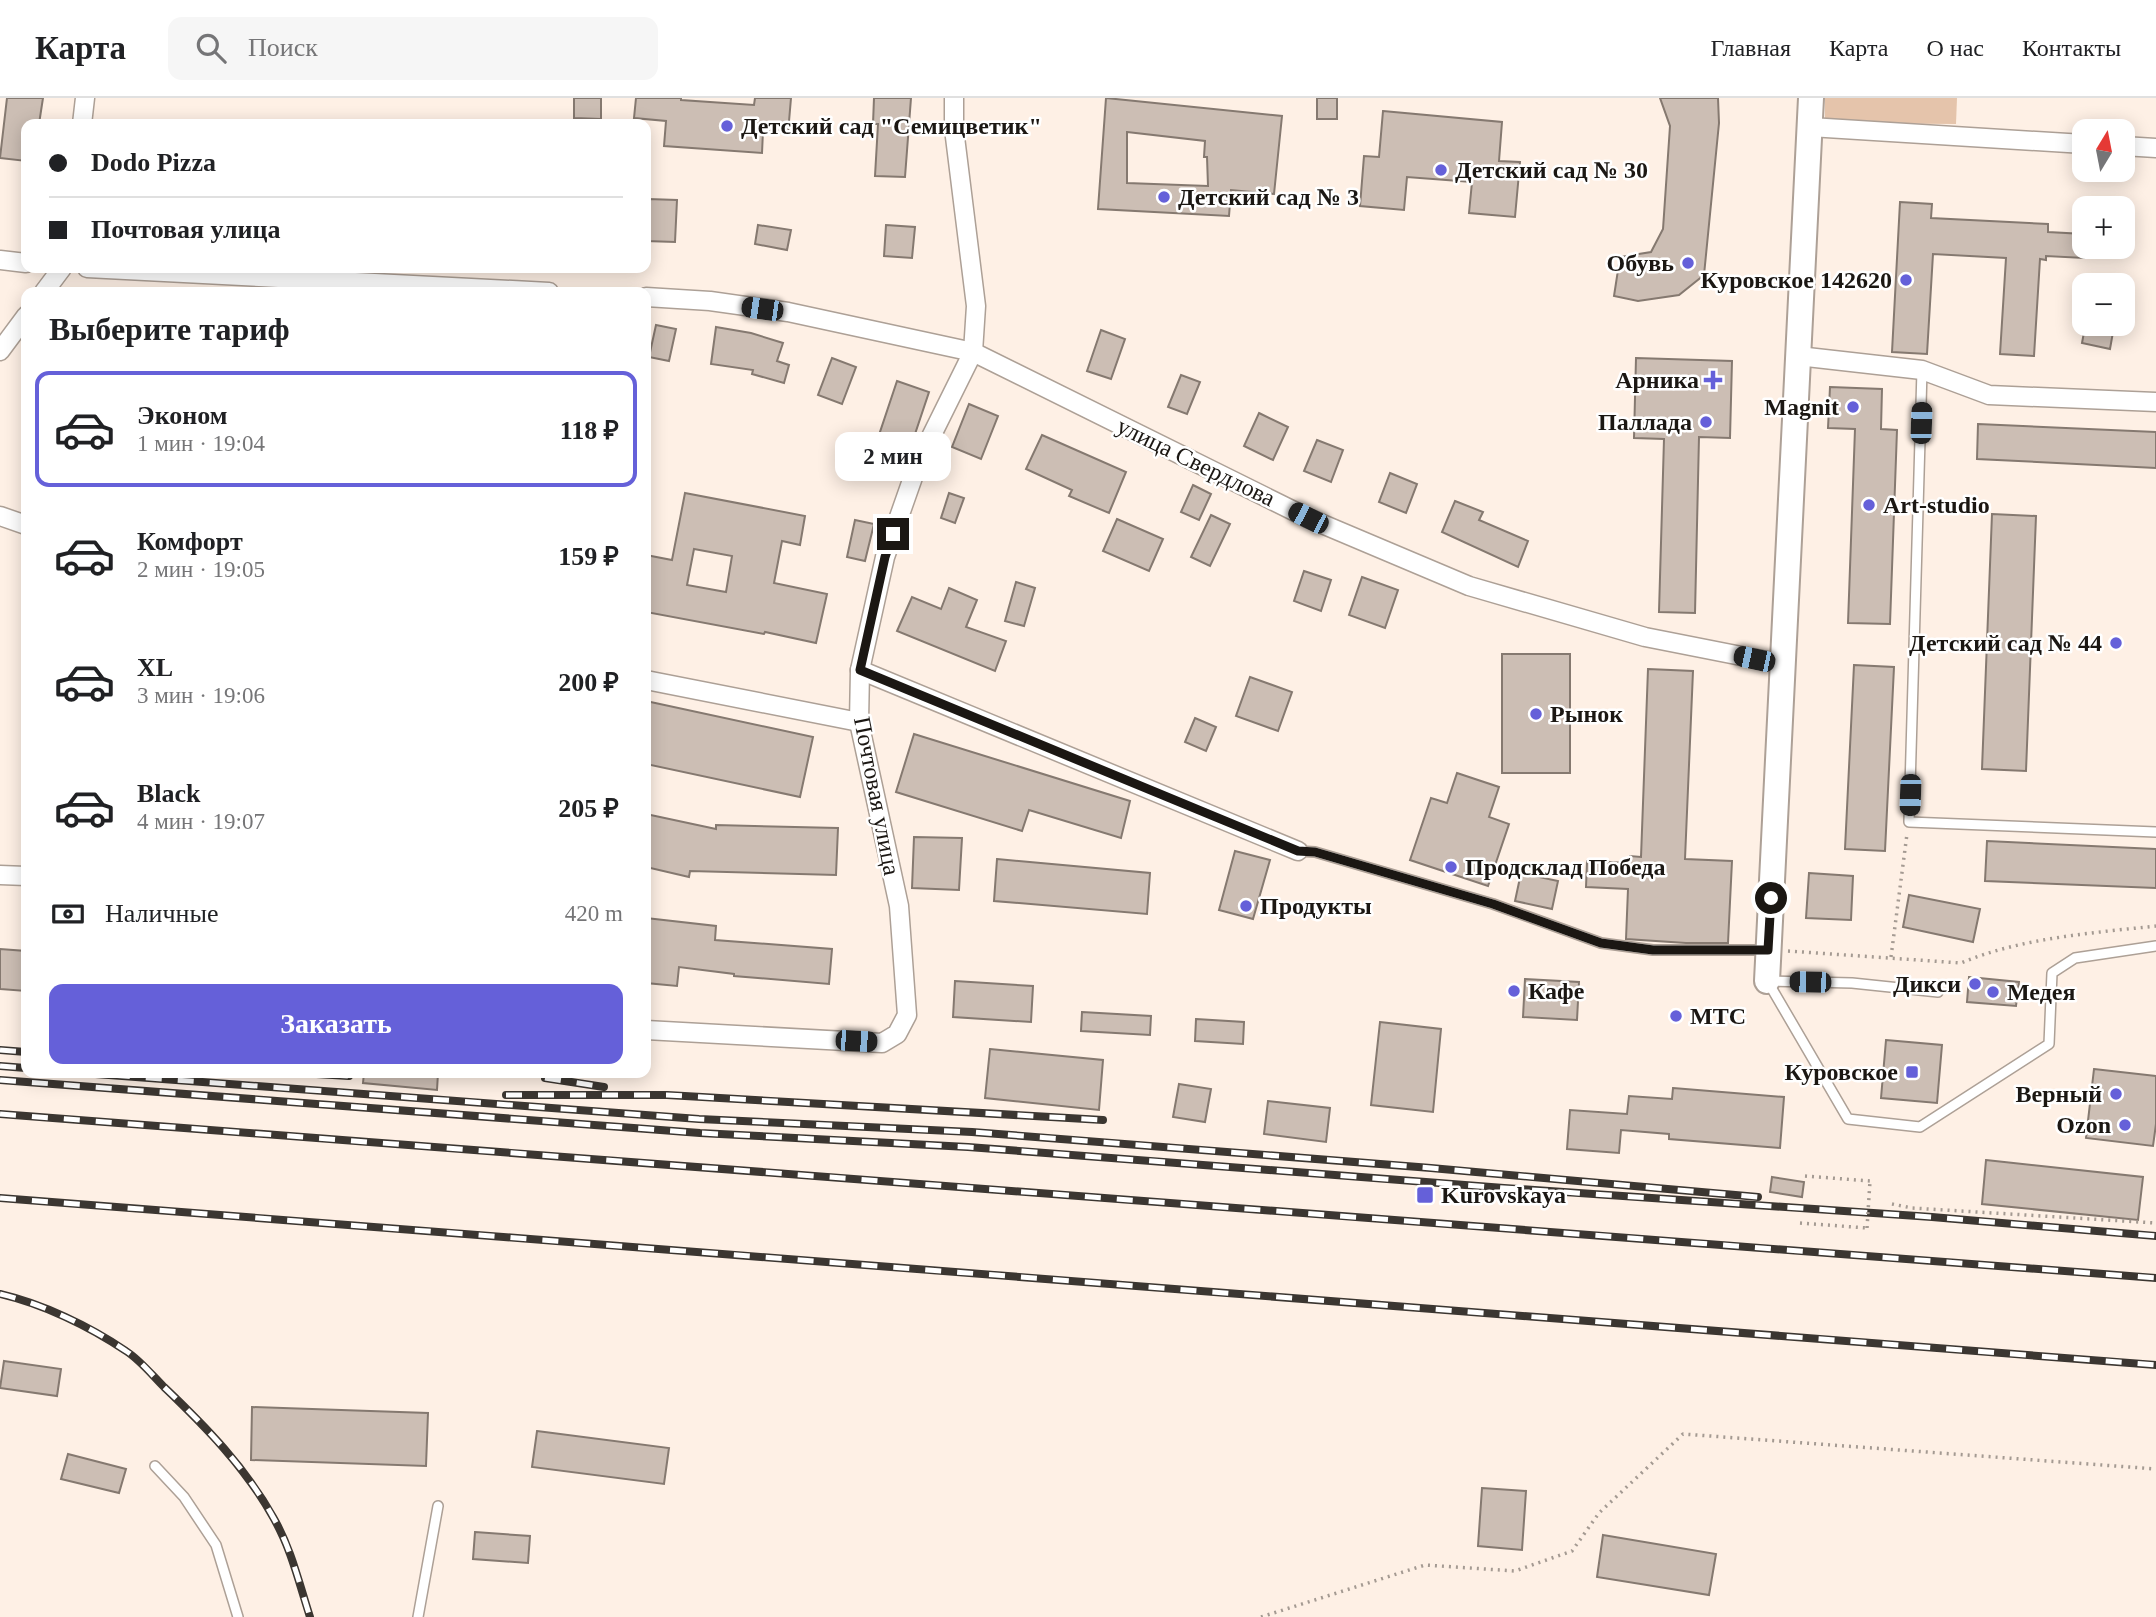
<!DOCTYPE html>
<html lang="ru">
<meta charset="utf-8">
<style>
body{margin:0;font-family:"Times New Roman",serif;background:#f6f6f6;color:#202124;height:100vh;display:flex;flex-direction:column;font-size:26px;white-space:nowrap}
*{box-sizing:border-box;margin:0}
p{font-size:23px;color:#757577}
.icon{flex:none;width:38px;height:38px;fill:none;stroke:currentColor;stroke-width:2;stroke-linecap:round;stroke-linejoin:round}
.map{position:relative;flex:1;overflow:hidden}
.drawer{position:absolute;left:21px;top:189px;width:630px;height:791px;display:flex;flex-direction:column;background:#fff;border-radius:14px;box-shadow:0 4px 18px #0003}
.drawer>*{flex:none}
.banner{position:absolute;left:21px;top:21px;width:630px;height:154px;border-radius:14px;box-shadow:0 4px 18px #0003;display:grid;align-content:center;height:154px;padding:0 28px;background:#fff}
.needle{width:46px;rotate:10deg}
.tools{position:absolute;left:2072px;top:21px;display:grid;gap:14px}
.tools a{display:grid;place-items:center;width:63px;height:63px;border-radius:14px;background:#fff;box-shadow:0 4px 18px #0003;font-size:35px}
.end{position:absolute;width:32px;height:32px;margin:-16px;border:9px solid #1b1713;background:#fff;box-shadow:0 0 0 4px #fff}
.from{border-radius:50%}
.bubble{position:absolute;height:49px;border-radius:14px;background:#fff;box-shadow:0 4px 18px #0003;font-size:23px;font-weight:700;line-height:49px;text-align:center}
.car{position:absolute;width:21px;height:42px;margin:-21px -10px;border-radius:9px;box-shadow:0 0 5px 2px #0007;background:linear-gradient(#222 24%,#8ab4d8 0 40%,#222 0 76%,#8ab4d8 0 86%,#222 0)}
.banner b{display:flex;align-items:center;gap:24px;height:66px;font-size:26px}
.banner b+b{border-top:2px solid #e0e0e0}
.banner i{width:18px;height:18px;background:#202124}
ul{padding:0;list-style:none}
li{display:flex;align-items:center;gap:21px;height:116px;margin:0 14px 10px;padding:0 14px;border:4px solid transparent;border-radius:14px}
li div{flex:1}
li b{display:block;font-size:26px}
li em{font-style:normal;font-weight:700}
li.current{border-color:#6560d9}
li>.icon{width:63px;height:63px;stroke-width:1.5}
h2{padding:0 28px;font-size:32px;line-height:84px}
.pay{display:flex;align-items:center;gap:18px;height:77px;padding:0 28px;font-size:26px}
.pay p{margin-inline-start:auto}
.action{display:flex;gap:14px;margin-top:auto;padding:14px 28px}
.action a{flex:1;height:80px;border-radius:14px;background:#6560d9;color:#fff;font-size:28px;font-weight:700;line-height:80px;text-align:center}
header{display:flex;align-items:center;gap:42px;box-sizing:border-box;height:98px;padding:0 35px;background:#fff;border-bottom:2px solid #e0e0e0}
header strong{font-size:33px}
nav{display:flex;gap:38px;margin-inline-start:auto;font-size:24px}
.search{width:490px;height:63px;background:#f6f6f6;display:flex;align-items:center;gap:18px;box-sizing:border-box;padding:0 24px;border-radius:14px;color:#757577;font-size:26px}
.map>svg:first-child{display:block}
.green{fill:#e5c4ab}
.building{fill:#ccbeb4;stroke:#857970;stroke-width:2;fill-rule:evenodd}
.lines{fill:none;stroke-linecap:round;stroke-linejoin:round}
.lane-casing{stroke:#ada096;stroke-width:12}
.street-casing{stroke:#ada096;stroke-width:21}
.secondary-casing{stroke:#ada096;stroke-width:28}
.path{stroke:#a49a92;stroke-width:3.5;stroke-dasharray:2 5;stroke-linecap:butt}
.lane{stroke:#fff;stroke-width:9}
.street{stroke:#fff;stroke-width:18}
.secondary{stroke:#fff;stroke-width:24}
.rail-casing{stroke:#3b3631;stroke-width:8}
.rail{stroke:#fff;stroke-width:5;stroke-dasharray:16;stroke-linecap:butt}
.path-bridge{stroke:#a49a92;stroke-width:3.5;stroke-dasharray:2 5;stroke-linecap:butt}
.route{stroke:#1b1713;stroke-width:9}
.poi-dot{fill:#6560d9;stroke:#fff;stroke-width:2.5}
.labels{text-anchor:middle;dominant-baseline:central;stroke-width:5;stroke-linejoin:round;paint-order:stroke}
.poi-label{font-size:24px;font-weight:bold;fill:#1b1713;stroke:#fff;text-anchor:start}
.street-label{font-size:24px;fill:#1b1713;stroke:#fff}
</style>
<header>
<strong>Карта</strong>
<div class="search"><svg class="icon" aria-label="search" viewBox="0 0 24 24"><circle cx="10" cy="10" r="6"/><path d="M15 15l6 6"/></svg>Поиск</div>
<nav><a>Главная</a><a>Карта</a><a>О нас</a><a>Контакты</a></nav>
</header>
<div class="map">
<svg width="2156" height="1519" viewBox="0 0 2156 1519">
<rect width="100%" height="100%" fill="#fef0e5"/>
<path class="green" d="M1825,0H1957L1956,26L1825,25Z"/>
<g class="building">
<path d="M7,0H43L39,26H26V63L0,60Z"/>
<path d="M574,0H601V21L574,20Z"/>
<path d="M636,0H681V2L754,7L755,0H791L788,35L763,33L762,55L664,48L666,23L634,20Z"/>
<path d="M874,0H911L905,79L875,78L878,26H873Z"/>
<path d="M1106,0L1282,18L1274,96L1231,92L1229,118L1098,111ZM1127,34L1205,43L1204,59H1207L1208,88L1127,85Z"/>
<rect x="1317" y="0" width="20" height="21"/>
<path d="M1660,0H1718L1719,25L1704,177L1679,197L1638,203L1614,198L1620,159L1651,154L1663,131L1670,28Z"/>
<path d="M1383,13L1502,24L1499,63L1520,64L1515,119L1469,115L1472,84L1407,79L1404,112L1360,108L1364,58L1379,59Z"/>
<path d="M648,101L677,102L675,144L646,143Z"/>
<path d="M1900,104L1932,106L1931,120L2048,126V134L2084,136V160L2046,158V162L2040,161L2034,258L2000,256L2006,160L1933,156L1927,256L1892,254Z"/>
<path d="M758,127L791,132L787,152L755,146Z"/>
<path d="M886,127L915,129L912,160L884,158Z"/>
<path d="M656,227L676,231L669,263L649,259Z"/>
<path d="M716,229L751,235L783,245L777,263L789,267L784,285L752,276L753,272L711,266Z"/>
<path d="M2085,229L2113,234L2110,251L2082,245Z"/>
<path d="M1101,232L1125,241L1111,281L1087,273Z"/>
<path d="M832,260L856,269L842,306L818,297Z"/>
<path d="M1636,260L1732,263L1730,340L1699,339L1695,515L1659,514L1664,341L1634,340Z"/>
<path d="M1181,277L1200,284L1187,316L1168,309Z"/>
<path d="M897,283L929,294L911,348L879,337Z"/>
<path d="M1830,289L1882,291L1881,331L1897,332L1890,526L1848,525L1855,331L1828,330Z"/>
<path d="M969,306L998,318L981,361L952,349Z"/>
<path d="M1259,315L1288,329L1273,362L1244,348Z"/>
<path d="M1978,326L2156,334V370L1977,361Z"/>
<path d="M1042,337L1126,374L1109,415L1069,398L1072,392L1026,371Z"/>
<path d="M1317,342L1343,352L1331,384L1304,373Z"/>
<path d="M1390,375L1417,386L1406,415L1379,404Z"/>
<path d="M1193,387L1211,396L1199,422L1181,414Z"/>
<path d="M685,395L805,418L800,447L782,443L774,485L827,496L816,545L765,534L764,536L646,514V457L672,462ZM694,451L732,458L726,494L687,487Z"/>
<path d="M949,395L964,400L955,425L941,420Z"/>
<path d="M1455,403L1483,414L1479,422L1528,443L1518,469L1442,434Z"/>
<path d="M1992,416L2036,418L2026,673L1982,671Z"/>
<path d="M1211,417L1230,426L1210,468L1191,459Z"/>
<path d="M1117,421L1163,441L1149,473L1103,453Z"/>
<path d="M855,422L874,426L865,463L847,459Z"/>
<path d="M1304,473L1331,482L1321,513L1294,503Z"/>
<path d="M1362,479L1398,492L1385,530L1349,517Z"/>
<path d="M1016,484L1035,490L1024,528L1005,523Z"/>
<path d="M949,490L977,502L966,529L1006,543L995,573L897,533L912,499L941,511Z"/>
<rect x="1502" y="556" width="68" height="119"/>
<path d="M1854,567L1894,569L1885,753L1845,751Z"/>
<path d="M1648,571L1693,573L1685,761L1732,763L1728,845H1686L1626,841L1628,791L1586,789L1587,763L1629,765L1630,758L1641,759Z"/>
<path d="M1250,579L1292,594L1278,633L1236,618Z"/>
<path d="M646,603L813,639L800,699L646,666Z"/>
<path d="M1195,620L1216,629L1206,653L1185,644Z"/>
<path d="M914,636L1130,703L1121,740L1029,712L1022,733L896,694Z"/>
<path d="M1457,675L1499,689L1489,719L1509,726L1488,788L1410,762L1431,700L1447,705Z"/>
<path d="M646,716L716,731V727L838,730L836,777L690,773L689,779L646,769Z"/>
<path d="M914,739L962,740L959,792L912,790Z"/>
<path d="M1987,743L2156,751V790L1985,783Z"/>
<path d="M1235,753L1270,762L1253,821L1219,812Z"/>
<path d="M997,761L1150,775L1147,816L994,803Z"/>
<path d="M1521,775L1558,783L1552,811L1515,803Z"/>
<path d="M1809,775L1853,778L1851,822L1806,820Z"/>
<path d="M1909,797L1980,811L1973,844L1903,829Z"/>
<path d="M646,820L716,828L715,842L832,851L829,886L734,878V876L679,869L677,888L646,885Z"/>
<path d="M0,851L26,853V893L0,891Z"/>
<path d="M1969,879L2019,884L2016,908L1967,904Z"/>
<path d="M1525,881L1579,884L1577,922L1523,919Z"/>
<path d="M955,883L1033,888L1031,924L953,919Z"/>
<path d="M1082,914L1151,918L1150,937L1081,933Z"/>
<path d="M1196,921L1244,924L1243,946L1195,943Z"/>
<path d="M1380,924L1441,931L1433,1014L1371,1007Z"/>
<path d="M1886,942L1942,947L1937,1005L1881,1000Z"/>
<path d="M990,951L1103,962L1099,1012L985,1000Z"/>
<path d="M2094,971L2156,978V1026L2153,1048L2086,1040Z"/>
<path d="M364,975H438L437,992L363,985Z"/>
<path d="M1179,986L1211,991L1205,1024L1173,1019Z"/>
<path d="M1673,990L1784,999L1780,1050L1669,1041V1036L1621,1032L1619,1055L1567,1051L1570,1012L1627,1016L1629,998L1672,1001Z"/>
<path d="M1268,1003L1330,1010L1326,1044L1264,1036Z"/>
<path d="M1986,1062L2143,1079L2138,1122L1982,1106Z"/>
<path d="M1772,1079L1804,1084L1802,1099L1770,1094Z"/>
<path d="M4,1263L61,1271L57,1298L0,1290Z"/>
<path d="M252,1309L428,1315L426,1368L251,1362Z"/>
<path d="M537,1333L669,1350L664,1386L532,1369Z"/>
<path d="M68,1356L126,1371L119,1395L61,1381Z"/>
<path d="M1482,1390L1526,1393L1522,1452L1478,1448Z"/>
<path d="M475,1434L530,1438L528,1465L473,1461Z"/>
<path d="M1603,1437L1716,1456L1709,1497L1597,1479Z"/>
</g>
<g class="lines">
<g class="lane-casing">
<g id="lane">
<path d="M1922,272L1909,724L2156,734"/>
<path d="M1298,753L1315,754L1493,806L1601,845L1653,852H1767"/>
<path d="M1769,883L1852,885L1938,894"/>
<path d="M1768,884L1848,1021L1920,1029L2049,946L2052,875L2075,860L2156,848"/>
<path d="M155,1368L184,1399L216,1447L238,1519"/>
<path d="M418,1519L438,1408"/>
</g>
</g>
<g class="street-casing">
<g id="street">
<path d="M82,26L85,0"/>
<path d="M1810,29L2084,46"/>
<path d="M2123,48L2156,50"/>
<path d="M0,162L26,165"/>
<path d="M87,170L549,194"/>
<path d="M44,194L62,170"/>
<path d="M646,199L710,203L788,214L973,254L1308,420L1469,488L1645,539L1782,566"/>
<path d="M0,253L26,218"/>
<path d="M1798,258L1922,272L1989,297L2156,304"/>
<path d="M0,418L26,427"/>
<path d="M860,572L1298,753"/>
<path d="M646,582L859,624"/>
<path d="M0,777L26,778"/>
<path d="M646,932L882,945L897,936L907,917L899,808L859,624L860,572L885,459L918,365L973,254L976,208L954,31V0"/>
</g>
</g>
<g class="secondary-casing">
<path id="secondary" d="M1767,883L1811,0"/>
</g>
<g class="path">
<path d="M1788,853L1961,865C2020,840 2092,835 2156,828"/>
<path d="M1891,859L1907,736"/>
<path d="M1805,1078L1870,1083"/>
<path d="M1892,1106L1912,1110L2156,1125"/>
<path d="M1800,1125L1867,1130"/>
<path d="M1261,1519L1425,1467L1515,1473L1572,1453L1599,1415L1683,1336L2156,1371"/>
</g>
<use href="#lane" class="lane"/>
<use href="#street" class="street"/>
<use href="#secondary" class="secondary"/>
<g class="rail-casing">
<g id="rail">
<path d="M0,952L26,954"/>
<path d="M0,968L26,970"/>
<path d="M82,975L699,1021L972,1034L1431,1070L1758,1099"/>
<path d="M300,975L349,978"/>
<path d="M545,980L604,989"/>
<path d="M0,982L700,1035L968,1049L1504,1090L1932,1119L2156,1138"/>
<path d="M506,997H667L1103,1022"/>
<path d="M0,1016L2156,1180"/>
<path d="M0,1100L2156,1267"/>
<path d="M0,1196C43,1206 89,1228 126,1253C140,1262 152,1277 164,1289C206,1329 245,1369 273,1419C291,1450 299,1485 310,1519"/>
</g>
</g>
<use href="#rail" class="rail"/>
<path class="path-bridge" d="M1867,1130L1870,1083"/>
</g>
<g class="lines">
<path class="route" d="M893,436L885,459L860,572L1298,753L1315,754L1493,806L1601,845L1653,852H1768L1771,800"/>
</g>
<g class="poi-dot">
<circle cx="727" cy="28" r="7"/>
<circle cx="1441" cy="72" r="7"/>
<circle cx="1164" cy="99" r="7"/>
<circle cx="1688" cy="165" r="7"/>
<circle cx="1906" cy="182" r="7"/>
<path d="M1709.5 271.5h7v7h7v7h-7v7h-7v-7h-7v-7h7z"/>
<circle cx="1853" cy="309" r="7"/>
<circle cx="1706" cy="324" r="7"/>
<circle cx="1869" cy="407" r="7"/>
<circle cx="2116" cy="545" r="7"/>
<circle cx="1536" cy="616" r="7"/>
<circle cx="1451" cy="769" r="7"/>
<circle cx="1246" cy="808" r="7"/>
<circle cx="1975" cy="886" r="7"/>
<circle cx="1514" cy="893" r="7"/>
<circle cx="1993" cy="894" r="7"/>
<circle cx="1676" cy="918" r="7"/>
<rect x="1905" y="967" width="14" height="14" rx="3.5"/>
<circle cx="2116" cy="996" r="7"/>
<circle cx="2125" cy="1027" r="7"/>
<rect x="1416" y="1088" width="18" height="18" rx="3.5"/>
</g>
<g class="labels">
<g class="poi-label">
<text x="741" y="28">Детский сад "Семицветик"</text>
<text x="1455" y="72">Детский сад № 30</text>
<text x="1178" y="99">Детский сад № 3</text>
<text x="1674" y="165" text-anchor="end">Обувь</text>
<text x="1892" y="182" text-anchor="end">Куровское 142620</text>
<text x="1699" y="282" text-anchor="end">Арника</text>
<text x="1839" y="309" text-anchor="end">Magnit</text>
<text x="1692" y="324" text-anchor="end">Паллада</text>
<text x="1883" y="407">Art-studio</text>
<text x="2102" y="545" text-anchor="end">Детский сад № 44</text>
<text x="1550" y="616">Рынок</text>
<text x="1465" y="769">Продсклад Победа</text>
<text x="1260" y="808">Продукты</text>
<text x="1961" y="886" text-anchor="end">Дикси</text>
<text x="1528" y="893">Кафе</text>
<text x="2007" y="894">Медея</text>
<text x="1690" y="918">МТС</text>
<text x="1898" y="974" text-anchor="end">Куровское</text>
<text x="2102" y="996" text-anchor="end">Верный</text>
<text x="2111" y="1027" text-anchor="end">Ozon</text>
<text x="1441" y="1097">Kurovskaya</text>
</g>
<g class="street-label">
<text transform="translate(1196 364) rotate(26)">улица Свердлова</text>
<text transform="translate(877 698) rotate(79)">Почтовая улица</text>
</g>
</g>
</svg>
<div class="tools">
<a><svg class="needle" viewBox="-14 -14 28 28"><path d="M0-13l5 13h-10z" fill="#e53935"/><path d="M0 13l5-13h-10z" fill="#757577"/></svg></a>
<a>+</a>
<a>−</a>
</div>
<i class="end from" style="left:1771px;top:800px"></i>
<i class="end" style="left:893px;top:436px"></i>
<div class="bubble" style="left:835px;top:334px;width:116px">2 мин</div>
<i class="car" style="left:762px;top:211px;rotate:278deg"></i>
<i class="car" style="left:1921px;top:325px;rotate:2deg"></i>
<i class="car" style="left:1308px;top:420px;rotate:297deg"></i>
<i class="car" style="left:1754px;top:561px;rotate:282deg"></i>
<i class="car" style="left:1910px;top:697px;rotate:182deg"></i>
<i class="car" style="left:1810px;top:884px;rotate:271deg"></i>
<i class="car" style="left:856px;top:943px;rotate:93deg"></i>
<div class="banner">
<b><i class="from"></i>Dodo Pizza</b>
<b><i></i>Почтовая улица</b>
</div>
<section class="drawer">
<h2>Выберите тариф</h2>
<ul>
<li class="current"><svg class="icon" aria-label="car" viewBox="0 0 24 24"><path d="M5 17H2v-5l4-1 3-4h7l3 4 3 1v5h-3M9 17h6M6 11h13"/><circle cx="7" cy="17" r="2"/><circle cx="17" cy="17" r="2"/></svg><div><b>Эконом</b><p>1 мин · 19:04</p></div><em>118 ₽</em></li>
<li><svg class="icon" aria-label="car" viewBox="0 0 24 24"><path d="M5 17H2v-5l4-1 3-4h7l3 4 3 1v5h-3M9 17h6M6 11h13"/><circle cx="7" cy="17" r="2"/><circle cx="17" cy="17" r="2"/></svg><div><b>Комфорт</b><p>2 мин · 19:05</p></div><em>159 ₽</em></li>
<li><svg class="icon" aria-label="car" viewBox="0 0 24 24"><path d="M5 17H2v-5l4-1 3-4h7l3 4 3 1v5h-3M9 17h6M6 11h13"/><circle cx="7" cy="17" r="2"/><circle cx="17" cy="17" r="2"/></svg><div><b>XL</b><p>3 мин · 19:06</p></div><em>200 ₽</em></li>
<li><svg class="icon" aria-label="car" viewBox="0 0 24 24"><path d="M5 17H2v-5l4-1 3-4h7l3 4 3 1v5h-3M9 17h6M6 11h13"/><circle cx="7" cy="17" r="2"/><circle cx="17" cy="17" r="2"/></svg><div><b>Black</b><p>4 мин · 19:07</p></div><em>205 ₽</em></li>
</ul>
<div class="pay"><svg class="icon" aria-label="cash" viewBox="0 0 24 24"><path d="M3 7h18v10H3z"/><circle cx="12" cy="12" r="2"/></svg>Наличные<p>420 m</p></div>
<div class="action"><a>Заказать</a></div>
</section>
</div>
